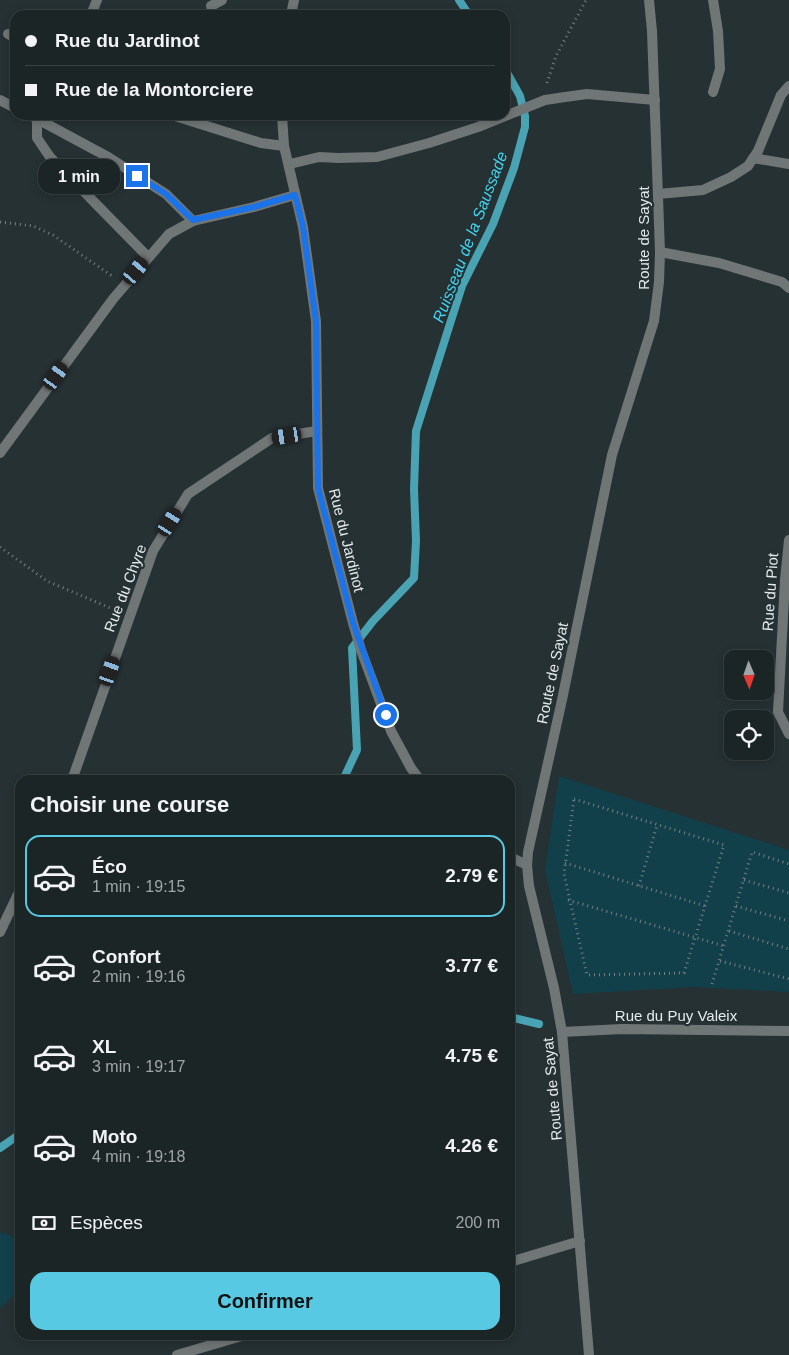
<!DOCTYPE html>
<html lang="fr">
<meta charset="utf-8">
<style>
body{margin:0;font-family:Arial,sans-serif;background:#293132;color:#f1f3f6;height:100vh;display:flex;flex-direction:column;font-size:19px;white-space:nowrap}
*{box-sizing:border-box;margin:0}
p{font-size:16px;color:#a0a5a7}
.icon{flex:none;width:28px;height:28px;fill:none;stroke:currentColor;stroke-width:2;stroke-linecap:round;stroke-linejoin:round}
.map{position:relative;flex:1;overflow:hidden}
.drawer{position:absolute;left:15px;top:775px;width:500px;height:565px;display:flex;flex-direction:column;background:#1c2526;border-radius:15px;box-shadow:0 2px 8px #0003,0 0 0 1px #3a4243}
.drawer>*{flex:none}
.top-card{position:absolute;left:10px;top:10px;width:500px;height:110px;border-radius:15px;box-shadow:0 2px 8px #0003,0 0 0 1px #3a4243;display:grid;align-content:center;height:110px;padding:0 15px;background:#1c2526}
.needle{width:32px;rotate:178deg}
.controls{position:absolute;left:724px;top:650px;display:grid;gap:10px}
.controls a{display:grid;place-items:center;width:50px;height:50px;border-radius:10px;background:#1c2526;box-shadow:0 2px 8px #0003,0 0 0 1px #3a4243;font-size:25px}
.end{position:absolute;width:22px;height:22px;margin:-11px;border:6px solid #1a73e8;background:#fff;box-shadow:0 0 0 2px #fff}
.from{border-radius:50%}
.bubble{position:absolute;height:35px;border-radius:15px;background:#1c2526;box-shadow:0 2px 8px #0003,0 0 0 1px #3a4243;font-size:16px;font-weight:800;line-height:35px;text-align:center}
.car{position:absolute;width:15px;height:30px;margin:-15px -8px;border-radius:6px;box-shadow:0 0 4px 1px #0007;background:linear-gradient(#222 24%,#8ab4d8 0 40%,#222 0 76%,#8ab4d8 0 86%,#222 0)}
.top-card b{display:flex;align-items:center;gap:18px;height:48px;font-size:19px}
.top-card b+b{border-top:1px solid #3a4243}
.top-card i{width:12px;height:12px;background:#f1f3f6}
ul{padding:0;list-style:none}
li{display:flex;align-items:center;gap:15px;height:82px;margin:0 10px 8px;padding:0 5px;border:2px solid transparent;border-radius:15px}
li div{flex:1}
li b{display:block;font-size:19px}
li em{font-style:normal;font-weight:800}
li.active{border-color:#57c9e2}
li>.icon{width:45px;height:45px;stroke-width:1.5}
h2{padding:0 15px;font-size:22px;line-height:60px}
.pay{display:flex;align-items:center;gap:12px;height:55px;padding:0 15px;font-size:19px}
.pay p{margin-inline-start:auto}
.action{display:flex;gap:10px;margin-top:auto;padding:10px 15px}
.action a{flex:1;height:58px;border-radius:15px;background:#57c9e2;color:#111;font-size:20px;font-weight:800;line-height:58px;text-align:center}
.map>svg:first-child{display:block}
.green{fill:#12404a}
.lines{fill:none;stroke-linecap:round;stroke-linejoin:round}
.stream{stroke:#49a3b3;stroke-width:8}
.path{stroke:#767f81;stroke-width:3;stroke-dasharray:1 4;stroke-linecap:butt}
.service{stroke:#707576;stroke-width:10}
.minor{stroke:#707576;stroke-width:10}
.tertiary{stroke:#707576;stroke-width:10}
.route{stroke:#1a73e8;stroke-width:6}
.labels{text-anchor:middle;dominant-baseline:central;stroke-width:4.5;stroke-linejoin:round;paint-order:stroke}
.street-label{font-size:15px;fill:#e4eaec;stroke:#263133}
.water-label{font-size:16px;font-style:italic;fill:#3fd7f5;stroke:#263133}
</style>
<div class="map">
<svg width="789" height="1355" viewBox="0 0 789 1355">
<rect width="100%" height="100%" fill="#263133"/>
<g class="green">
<path d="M559,776L789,850V992L695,987L573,994L545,870Z"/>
<path d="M0,1232L20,1239V1290L0,1308Z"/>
</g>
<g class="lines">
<g class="stream">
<path d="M459,0L469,15"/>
<path d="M343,780L357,750L352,648L373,621L414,578L416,541L414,489L416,431L462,286L493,224L514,168L525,127V116L520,96L505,69"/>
<path d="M510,1017L539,1024"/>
<path d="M0,1148L20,1134"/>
</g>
<g class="path">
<path d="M547,83L556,56L586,0"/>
<path d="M0,222L33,226L53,235L112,276"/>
<path d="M0,547L47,581L115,610"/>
<path d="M574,799L724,845L684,973L587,975L564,874Z"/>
<path d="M565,863L705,906"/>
<path d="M744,880L789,893"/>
<path d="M639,886L657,825"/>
<path d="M568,900L724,946"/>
<path d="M736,906L789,921"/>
<path d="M729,931L789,949"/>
<path d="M720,961L789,979"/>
<path d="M712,984L752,852L789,864"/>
</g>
<g class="service">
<path d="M713,0L718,31L720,69L713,92"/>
<path d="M211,6L222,0"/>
<path d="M8,34L15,38"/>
<path d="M175,116L261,143L284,146"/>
<path d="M37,118V138L50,157L148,257"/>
<path d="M753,158L789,164"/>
<path d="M658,194L703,190L731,177L748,166L758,151L781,95L789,86"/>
</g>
<g class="minor">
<path d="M649,0L652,31L660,252L719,263L782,282L789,288"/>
<path d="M91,15L97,0"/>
<path d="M291,15L294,0"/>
<path d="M0,100L15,108"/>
<path d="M30,115L108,157L166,194L193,221"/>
<path d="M282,115L284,146L303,227L316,321L318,488L353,623L361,650L391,731L411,768L420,780"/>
<path d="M290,164L319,157L338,158L377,157L429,143L478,127L545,100L565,97L587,94L655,100"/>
<path d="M0,453L113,299L169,234L193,221L254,207L295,195"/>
<path d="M789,540L785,580L778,712L789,734"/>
<path d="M72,780L153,551L188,494L272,438L317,431"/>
<path d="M510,857L527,865"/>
<path d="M0,932L20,890"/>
<path d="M562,1032L622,1029L789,1031"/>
<path d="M510,1262L580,1241"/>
<path d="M177,1355L245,1335"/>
</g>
<path class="tertiary" d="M589,1355L562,1032L554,988L529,886L527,865L528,852L562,700L612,455L654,321L659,282L660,252"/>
</g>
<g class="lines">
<path class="route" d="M137,176L166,194L193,220L254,207L295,195L303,227L316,321L318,488L353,623L386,715"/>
</g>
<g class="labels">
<g class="street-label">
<text transform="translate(643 238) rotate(-90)">Route de Sayat</text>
<text transform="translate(347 540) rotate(76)">Rue du Jardinot</text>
<text transform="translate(125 588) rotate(-69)">Rue du Chyre</text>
<text transform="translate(770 592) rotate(-86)">Rue du Piot</text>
<text transform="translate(552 673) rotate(-78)">Route de Sayat</text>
<text x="676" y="1015">Rue du Puy Valeix</text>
<text transform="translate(552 1089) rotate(-95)">Route de Sayat</text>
</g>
<g class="water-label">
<text transform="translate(470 237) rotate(-69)">Ruisseau de la Saussade</text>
</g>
</g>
</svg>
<div class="controls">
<a><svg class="needle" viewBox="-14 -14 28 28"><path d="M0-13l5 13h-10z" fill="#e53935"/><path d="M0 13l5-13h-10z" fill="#a0a5a7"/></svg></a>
<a><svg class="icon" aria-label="locate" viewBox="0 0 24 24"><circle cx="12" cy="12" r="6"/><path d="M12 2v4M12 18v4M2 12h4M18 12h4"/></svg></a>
</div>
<i class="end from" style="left:386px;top:715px"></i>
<i class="end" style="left:137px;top:176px"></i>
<div class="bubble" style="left:38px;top:159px;width:82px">1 min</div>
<i class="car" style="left:136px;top:271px;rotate:40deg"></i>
<i class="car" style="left:56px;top:376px;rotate:36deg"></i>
<i class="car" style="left:287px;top:436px;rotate:261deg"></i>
<i class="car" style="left:170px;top:522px;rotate:32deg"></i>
<i class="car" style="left:110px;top:671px;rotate:19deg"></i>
<div class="top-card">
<b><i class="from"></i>Rue du Jardinot</b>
<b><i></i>Rue de la Montorciere</b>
</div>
<section class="drawer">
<h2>Choisir une course</h2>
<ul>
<li class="active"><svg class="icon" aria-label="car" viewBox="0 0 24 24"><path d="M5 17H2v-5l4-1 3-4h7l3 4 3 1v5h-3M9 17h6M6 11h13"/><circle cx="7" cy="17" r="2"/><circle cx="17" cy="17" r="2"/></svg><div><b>Éco</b><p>1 min · 19:15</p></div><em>2.79 €</em></li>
<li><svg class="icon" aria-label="car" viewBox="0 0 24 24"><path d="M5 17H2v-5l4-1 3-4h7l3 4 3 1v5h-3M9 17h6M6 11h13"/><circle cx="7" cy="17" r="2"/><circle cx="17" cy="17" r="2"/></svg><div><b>Confort</b><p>2 min · 19:16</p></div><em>3.77 €</em></li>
<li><svg class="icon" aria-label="car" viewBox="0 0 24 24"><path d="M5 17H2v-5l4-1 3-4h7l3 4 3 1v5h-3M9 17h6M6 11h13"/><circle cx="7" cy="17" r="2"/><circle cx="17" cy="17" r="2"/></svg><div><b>XL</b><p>3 min · 19:17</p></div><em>4.75 €</em></li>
<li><svg class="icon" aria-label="car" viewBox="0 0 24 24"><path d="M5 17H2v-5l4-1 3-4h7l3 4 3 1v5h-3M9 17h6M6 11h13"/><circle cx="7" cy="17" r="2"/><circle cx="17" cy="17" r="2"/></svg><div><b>Moto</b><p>4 min · 19:18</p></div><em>4.26 €</em></li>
</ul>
<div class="pay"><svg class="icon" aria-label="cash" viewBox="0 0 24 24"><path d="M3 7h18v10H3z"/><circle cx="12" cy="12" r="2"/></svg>Espèces<p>200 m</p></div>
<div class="action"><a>Confirmer</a></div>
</section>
</div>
